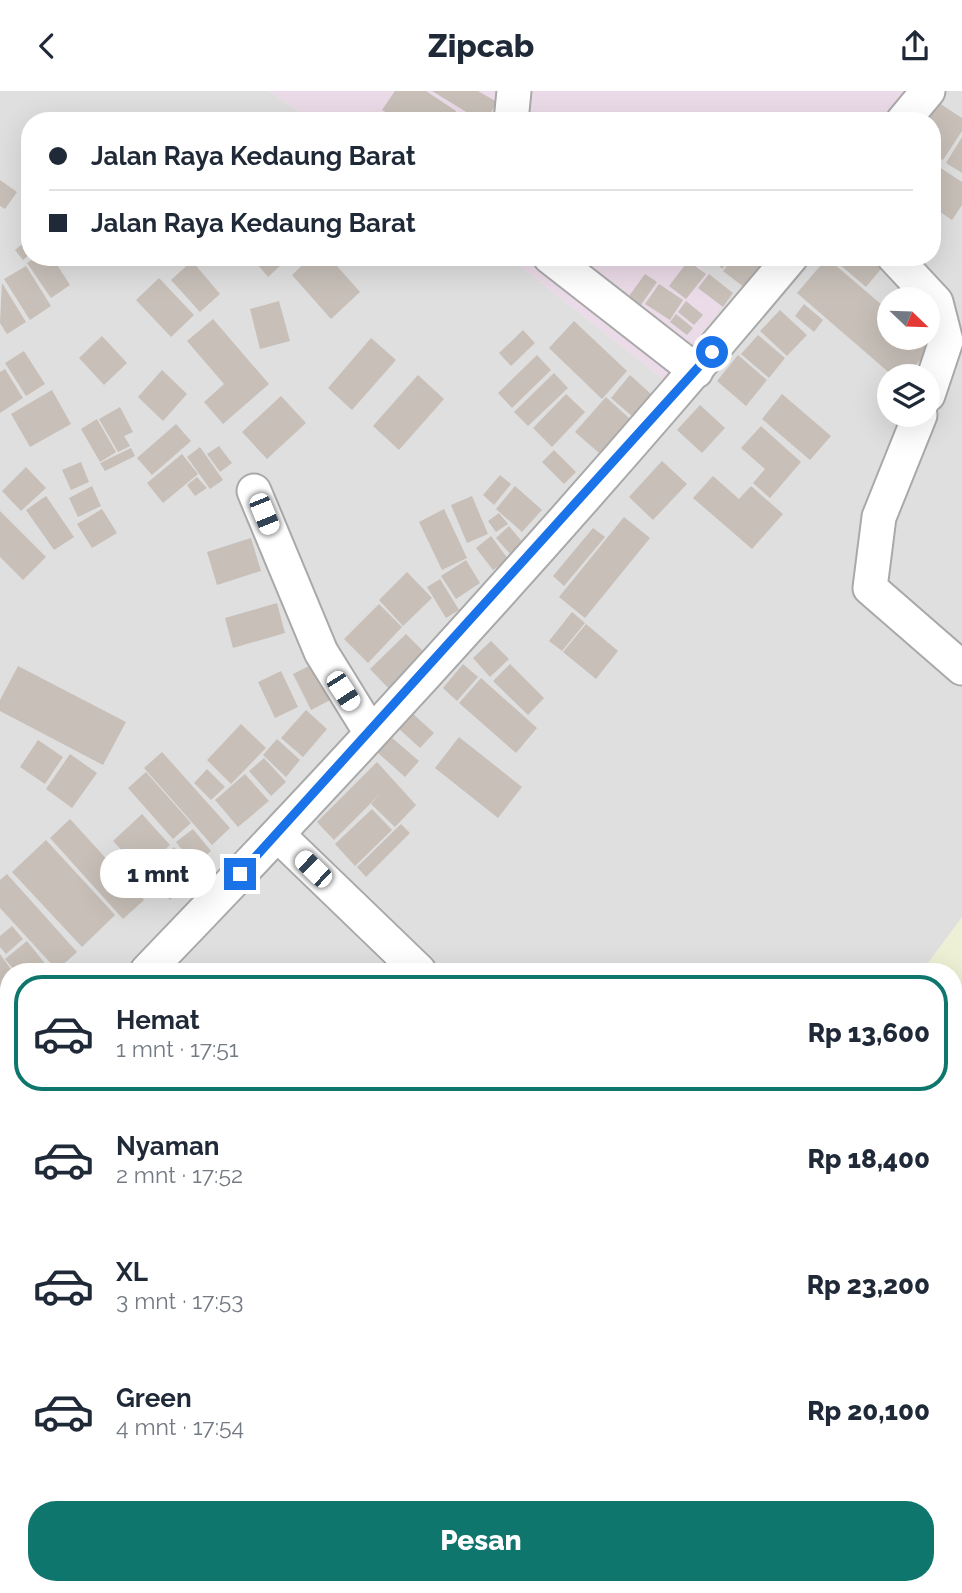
<!DOCTYPE html>
<html lang="id">
<meta charset="utf-8">
<style>
body{margin:0;font-family:Raleway,sans-serif;background:#f2f2f3;color:#1f2937;height:100vh;display:flex;flex-direction:column;font-size:26px;white-space:nowrap}
*{box-sizing:border-box;margin:0}
p{font-size:23px;color:#747a83}
.icon{flex:none;width:38px;height:38px;fill:none;stroke:currentColor;stroke-width:2;stroke-linecap:round;stroke-linejoin:round}
.map{position:relative;flex:1;overflow:hidden}
.drawer{position:absolute;left:0px;top:872px;width:962px;height:632px;display:flex;flex-direction:column;background:#fff;border-radius:28px 28px 0 0;box-shadow:0 7px 28px #0002}
.drawer>*{flex:none}
.banner{position:absolute;left:21px;top:21px;width:920px;height:154px;border-radius:28px;box-shadow:0 7px 28px #0002;display:grid;align-content:center;height:154px;padding:0 28px;background:#fff}
.needle{width:46px;rotate:113deg}
.controls{position:absolute;left:877px;top:196px;display:grid;gap:14px}
.controls a{display:grid;place-items:center;width:63px;height:63px;border-radius:50%;background:#fff;box-shadow:0 7px 28px #0002;font-size:35px}
.end{position:absolute;width:32px;height:32px;margin:-16px;border:9px solid #1a73e8;background:#fff;box-shadow:0 0 0 4px #fff}
.from{border-radius:50%}
.bubble{position:absolute;height:49px;border-radius:24px;background:#fff;box-shadow:0 7px 28px #0002;font-size:23px;font-weight:800;line-height:49px;text-align:center}
.car{position:absolute;width:21px;height:42px;margin:-21px -10px;border-radius:9px;box-shadow:0 0 5px 2px #0007;background:linear-gradient(#fff 24%,#345 0 40%,#fff 0 76%,#345 0 86%,#fff 0)}
.banner b{display:flex;align-items:center;gap:24px;height:66px;font-size:26px}
.banner b+b{border-top:2px solid #e0e1e3}
.banner i{width:18px;height:18px;background:#1f2937}
ul{padding:12px 0 0;list-style:none}
li{display:flex;align-items:center;gap:21px;height:116px;margin:0 14px 10px;padding:0 14px;border:4px solid transparent;border-radius:28px}
li div{flex:1}
li b{display:block;font-size:26px}
li em{font-style:normal;font-weight:800}
li.selected{border-color:#0f766e}
li>.icon{width:63px;height:63px;stroke-width:1.5}
.button{display:flex;gap:14px;margin-top:auto;padding:14px 28px}
.button a{flex:1;height:80px;border-radius:28px;background:#0f766e;color:#fff;font-size:28px;font-weight:800;line-height:80px;text-align:center}
header{display:flex;justify-content:space-between;align-items:center;height:91px;padding:0 28px;background:#fff;font-size:32px;font-weight:800}
.map>svg:first-child{display:block}
.residential{fill:#e0dfdf;fill-rule:evenodd}
.industrial{fill:#ebdbe8}
.farmland{fill:#eef0d5}
.lines{fill:none;stroke-linecap:round;stroke-linejoin:round}
.canal{stroke:#aad3df;stroke-width:30}
.building{fill:#c7bfb8}
.minor-casing{stroke:#a9a9a9;stroke-width:37}
.minor{stroke:#fff;stroke-width:33}
.route{stroke:#1a73e8;stroke-width:9}
</style>
<header><svg class="icon" aria-label="back" viewBox="0 0 24 24"><path d="M15 5l-7 7 7 7"/></svg>Zipcab<svg class="icon" aria-label="share" viewBox="0 0 24 24"><path d="M12 15V3M7 8l5-5 5 5M5 13v7h14v-7"/></svg></header>
<div class="map">
<svg width="962" height="1502" viewBox="0 0 962 1502">
<rect width="100%" height="100%" fill="#f2efe9"/>
<path class="residential" d="M0,0H269L313,30H30V166H509L667,291L731,202L687,166H933V30H883L908,0H962V1502H36L30,1495L954,1494V880H9V1492L0,1499ZM889,208H928V247H889ZM889,285H928V324H889Z"/>
<g class="industrial">
<path d="M269,0H908L883,30H313Z"/>
<path d="M509,166H687L732,201L667,291Z"/>
<path d="M9,1492L30,1495L36,1502H0Z"/>
</g>
<g class="farmland">
<path d="M962,826V913L954,907V880H922Z"/>
<path d="M962,958V1502H343L351,1494H954V972Z"/>
</g>
<g class="lines">
<g class="canal">
<path d="M0,1397L9,1412"/>
<path d="M56,1494L61,1502"/>
</g>
</g>
<g class="building">
<path d="M395,0H426L456,20L450,30H400L382,19Z"/>
<path d="M432,0H478L497,11L486,30H481Z"/>
<path d="M939,12L962,27V40L943,69L933,62V30H928Z"/>
<path d="M962,46V82L946,72Z"/>
<path d="M933,72L962,91V114L952,129L933,116Z"/>
<path d="M0,89L17,101L5,118L0,115Z"/>
<path d="M30,147V163L23,169L15,159Z"/>
<path d="M36,166H52L70,194L51,207L27,172Z"/>
<path d="M251,166H290L268,186Z"/>
<path d="M311,166H329L360,201L331,228L292,184Z"/>
<path d="M711,166H731L722,178Z"/>
<path d="M734,166H769L745,197L723,180Z"/>
<path d="M831,166H879L886,172L866,196Z"/>
<path d="M827,167L889,220V247H919L931,257L906,285H893L797,202Z"/>
<path d="M192,170L220,203L200,221L171,189Z"/>
<path d="M688,170L706,183L686,208L669,195Z"/>
<path d="M26,175L51,215L30,229L4,188Z"/>
<path d="M645,183L657,191L641,214L629,205Z"/>
<path d="M709,183L733,202L723,216L698,197Z"/>
<path d="M159,187L194,224L171,246L136,209Z"/>
<path d="M2,192L26,231L7,243L0,232Z"/>
<path d="M659,193L683,209L670,229L645,213Z"/>
<path d="M279,210L290,250L260,258L250,218Z"/>
<path d="M686,210L703,224L694,234L678,221Z"/>
<path d="M804,213L823,229L814,241L795,225Z"/>
<path d="M780,219L807,244L787,265L760,240Z"/>
<path d="M676,223L693,237L687,244L670,231Z"/>
<path d="M213,228L269,293L223,333L204,311L224,293L187,250Z"/>
<path d="M574,230L627,280L602,308L549,257Z"/>
<path d="M523,239L535,252L511,275L499,262Z"/>
<path d="M758,244L785,267L769,287L741,263Z"/>
<path d="M102,245L127,272L104,294L79,267Z"/>
<path d="M371,247L396,269L352,319L328,297Z"/>
<path d="M24,260L45,293L26,305L5,272Z"/>
<path d="M537,264L551,279L512,317L498,302Z"/>
<path d="M738,264L767,289L746,315L717,290Z"/>
<path d="M5,278L23,307L0,322V281Z"/>
<path d="M162,279L187,303L163,330L138,306Z"/>
<path d="M554,282L568,297L528,335L514,321Z"/>
<path d="M418,284L444,308L399,359L373,335Z"/>
<path d="M630,284L652,304L633,326L611,307Z"/>
<path d="M52,299L71,333L30,356L11,323Z"/>
<path d="M566,303L585,321L552,356L533,337Z"/>
<path d="M782,303L831,345L810,369L762,328Z"/>
<path d="M281,305L306,332L267,368L242,341Z"/>
<path d="M606,306L630,328L599,362L575,341Z"/>
<path d="M700,314L725,337L702,362L677,339Z"/>
<path d="M120,316L133,341L124,345L130,355L118,361L99,328Z"/>
<path d="M97,328L116,361L100,371L81,338Z"/>
<path d="M176,333L191,350L152,384L137,367Z"/>
<path d="M761,335L801,371L770,407L753,392L765,378L741,357Z"/>
<path d="M219,355L232,372L220,381L207,363Z"/>
<path d="M200,356L223,389L210,398L187,366Z"/>
<path d="M131,357L135,365L105,380L100,372Z"/>
<path d="M554,359L576,381L564,393L542,371Z"/>
<path d="M182,363L198,383L163,412L147,392Z"/>
<path d="M662,370L687,393L653,429L629,406Z"/>
<path d="M81,371L89,391L71,399L62,379Z"/>
<path d="M26,376L46,397L21,420L2,400Z"/>
<path d="M500,384L511,393L494,414L483,404Z"/>
<path d="M713,385L739,408L751,395L783,423L752,458L693,407Z"/>
<path d="M197,386L207,397L195,405L187,394Z"/>
<path d="M92,395L101,415L78,426L69,407Z"/>
<path d="M515,395L542,419L522,441L496,418Z"/>
<path d="M46,405L74,446L54,459L26,419Z"/>
<path d="M472,405L488,443L467,452L451,414Z"/>
<path d="M102,418L117,442L92,457L77,433Z"/>
<path d="M444,418L467,467L442,479L419,431Z"/>
<path d="M0,420L46,466L23,489L0,466Z"/>
<path d="M499,422L508,433L496,441L488,430Z"/>
<path d="M624,426L650,447L585,527L559,506Z"/>
<path d="M509,435L524,453L511,464L496,447Z"/>
<path d="M593,437L605,446L564,495L553,485Z"/>
<path d="M491,445L508,468L493,479L476,457Z"/>
<path d="M251,447L261,480L217,494L207,461Z"/>
<path d="M466,469L480,492L456,508L441,485Z"/>
<path d="M407,481L432,507L403,535L379,509Z"/>
<path d="M440,488L459,519L446,527L427,496Z"/>
<path d="M277,512L285,542L233,557L225,527Z"/>
<path d="M379,513L402,536L368,572L344,548Z"/>
<path d="M572,521L585,532L562,560L549,550Z"/>
<path d="M586,533L618,560L596,588L563,561Z"/>
<path d="M406,543L429,566L393,602L370,578Z"/>
<path d="M491,550L509,568L490,586L473,567Z"/>
<path d="M319,570L336,606L311,619L293,583Z"/>
<path d="M463,573L478,586L457,610L443,597Z"/>
<path d="M510,573L544,607L528,624L493,590Z"/>
<path d="M18,575L126,631L103,674L0,620V609Z"/>
<path d="M281,580L298,616L275,627L258,591Z"/>
<path d="M481,587L537,637L516,662L459,612Z"/>
<path d="M306,619L327,638L303,666L281,647Z"/>
<path d="M411,621L434,642L420,657L397,636Z"/>
<path d="M241,633L266,657L231,693L207,669Z"/>
<path d="M391,646L419,670L405,686L377,661Z"/>
<path d="M459,646L522,696L498,727L435,677Z"/>
<path d="M277,648L300,669L286,686L263,664Z"/>
<path d="M38,649L63,666L45,693L20,676Z"/>
<path d="M162,661L230,737L212,754L144,677Z"/>
<path d="M70,663L97,682L72,717L46,698Z"/>
<path d="M264,667L286,691L271,705L249,680Z"/>
<path d="M377,671L416,714L395,736L371,713L381,702L334,749L317,731Z"/>
<path d="M207,678L225,696L211,709L194,692Z"/>
<path d="M146,681L191,732L173,748L128,697Z"/>
<path d="M245,683L269,710L238,736L215,709Z"/>
<path d="M372,718L392,739L355,775L335,753Z"/>
<path d="M142,723L170,754L141,780L113,750Z"/>
<path d="M70,728L144,809L123,828L50,747Z"/>
<path d="M401,733L410,742L366,786L357,776Z"/>
<path d="M193,738L211,760L194,774L176,751Z"/>
<path d="M46,749L115,824L82,856L12,781Z"/>
<path d="M174,756L198,782L170,809L146,782Z"/>
<path d="M7,783L77,861L57,879L0,817V789Z"/>
<path d="M12,835L23,848L6,863L0,856V845Z"/>
<path d="M27,850L51,880H15L5,868Z"/>
<path d="M0,863L12,880H9V908L0,896Z"/>
<path d="M9,929V951L0,940Z"/>
<path d="M0,945L9,955V967L0,974Z"/>
<path d="M9,972V1004L0,1011V980Z"/>
<path d="M9,1053V1069L1,1059Z"/>
<path d="M0,1062L9,1073V1099L4,1103L0,1097Z"/>
<path d="M0,1104L7,1114L0,1120Z"/>
<path d="M9,1139V1171L0,1159V1145Z"/>
<path d="M0,1163L9,1175L6,1219L0,1211Z"/>
<path d="M5,1221L9,1227V1250L0,1256V1224Z"/>
</g>
<g class="lines">
<g class="minor-casing">
<g id="minor">
<path d="M511,30L514,0"/>
<path d="M903,30L928,0"/>
<path d="M550,166L696,280"/>
<path d="M894,166L936,211L946,250L928,304"/>
<path d="M920,324L879,426L870,497L962,577"/>
<path d="M254,400L321,561L371,642"/>
<path d="M278,744L419,880"/>
<path d="M147,880C369,650 585,412 791,166"/>
<path d="M0,1023L9,1016"/>
<path d="M0,1314L9,1329"/>
<path d="M111,1494L116,1502"/>
<path d="M154,1502L162,1494"/>
</g>
</g>
<use href="#minor" class="minor"/>
</g>
<g class="lines">
<path class="route" d="M240,783L712,261"/>
</g>
</svg>
<div class="controls">
<a><svg class="needle" viewBox="-14 -14 28 28"><path d="M0-13l5 13h-10z" fill="#e53935"/><path d="M0 13l5-13h-10z" fill="#747a83"/></svg></a>
<a><svg class="icon" aria-label="layers" viewBox="0 0 24 24"><path d="M12 4l9 5-9 5-9-5zM3 14l9 5 9-5"/></svg></a>
</div>
<i class="end from" style="left:712px;top:261px"></i>
<i class="end" style="left:240px;top:783px"></i>
<div class="bubble" style="left:100px;top:758px;width:116px">1 mnt</div>
<i class="car" style="left:264px;top:423px;rotate:158deg"></i>
<i class="car" style="left:343px;top:600px;rotate:147deg"></i>
<i class="car" style="left:313px;top:778px;rotate:314deg"></i>
<div class="banner">
<b><i class="from"></i>Jalan Raya Kedaung Barat</b>
<b><i></i>Jalan Raya Kedaung Barat</b>
</div>
<section class="drawer">
<ul>
<li class="selected"><svg class="icon" aria-label="car" viewBox="0 0 24 24"><path d="M5 17H2v-5l4-1 3-4h7l3 4 3 1v5h-3M9 17h6M6 11h13"/><circle cx="7" cy="17" r="2"/><circle cx="17" cy="17" r="2"/></svg><div><b>Hemat</b><p>1 mnt · 17:51</p></div><em>Rp 13,600</em></li>
<li><svg class="icon" aria-label="car" viewBox="0 0 24 24"><path d="M5 17H2v-5l4-1 3-4h7l3 4 3 1v5h-3M9 17h6M6 11h13"/><circle cx="7" cy="17" r="2"/><circle cx="17" cy="17" r="2"/></svg><div><b>Nyaman</b><p>2 mnt · 17:52</p></div><em>Rp 18,400</em></li>
<li><svg class="icon" aria-label="car" viewBox="0 0 24 24"><path d="M5 17H2v-5l4-1 3-4h7l3 4 3 1v5h-3M9 17h6M6 11h13"/><circle cx="7" cy="17" r="2"/><circle cx="17" cy="17" r="2"/></svg><div><b>XL</b><p>3 mnt · 17:53</p></div><em>Rp 23,200</em></li>
<li><svg class="icon" aria-label="car" viewBox="0 0 24 24"><path d="M5 17H2v-5l4-1 3-4h7l3 4 3 1v5h-3M9 17h6M6 11h13"/><circle cx="7" cy="17" r="2"/><circle cx="17" cy="17" r="2"/></svg><div><b>Green</b><p>4 mnt · 17:54</p></div><em>Rp 20,100</em></li>
</ul>
<div class="button"><a>Pesan</a></div>
</section>
</div>
